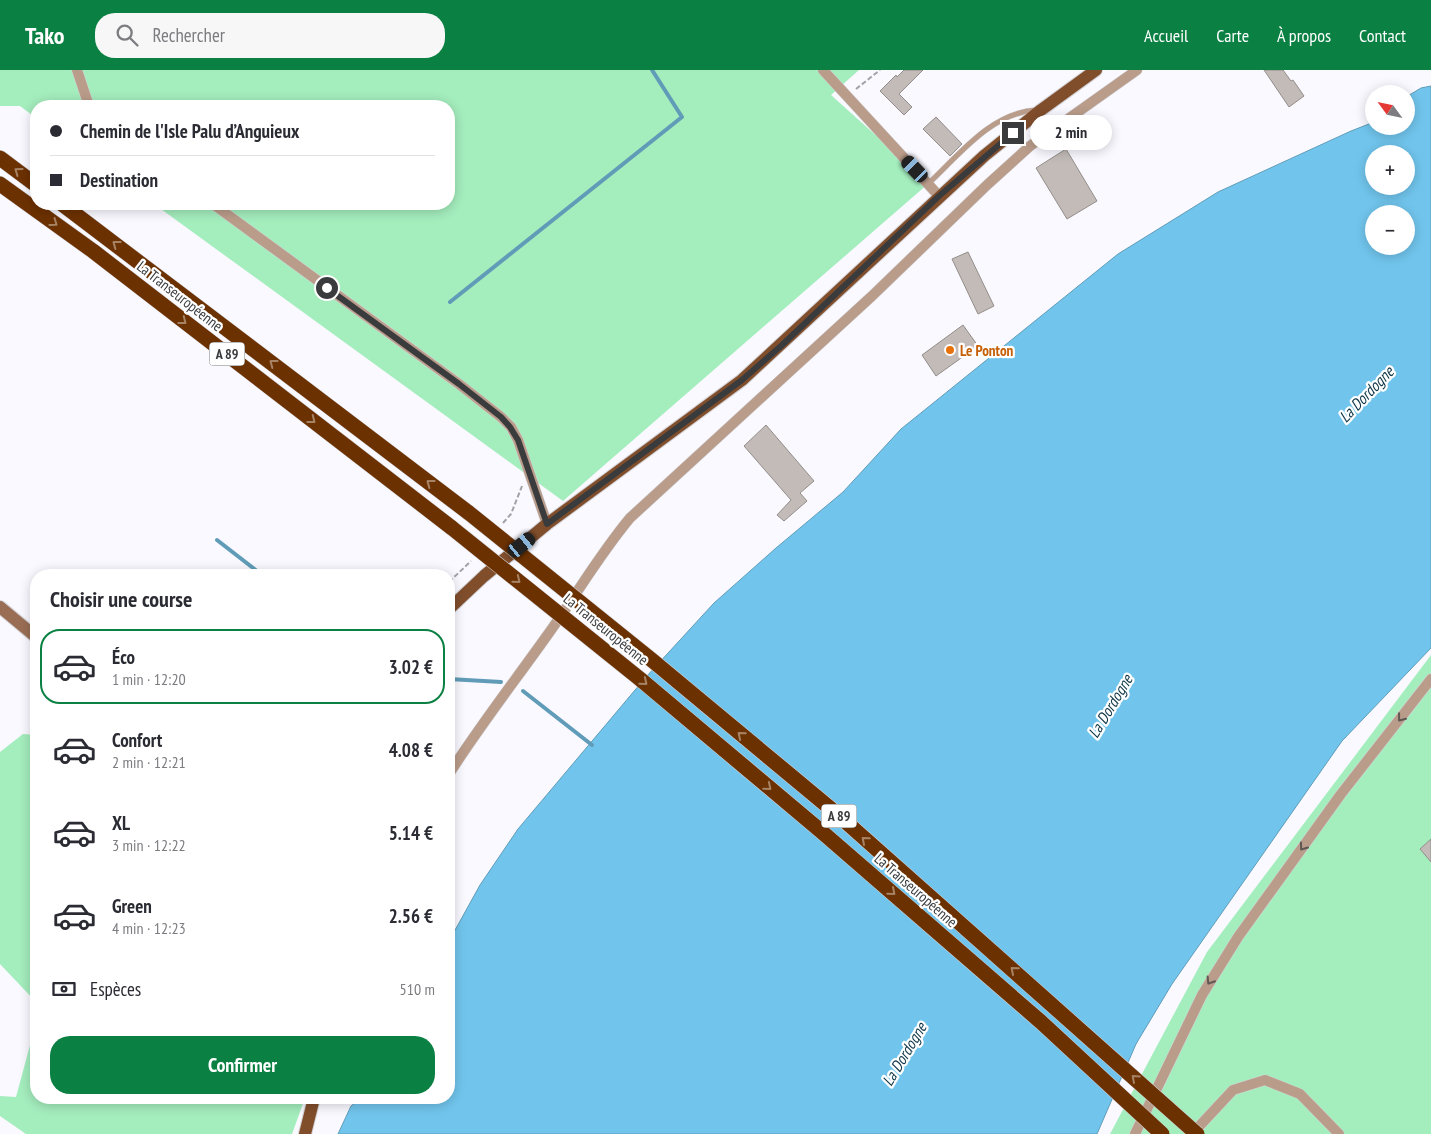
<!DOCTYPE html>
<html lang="fr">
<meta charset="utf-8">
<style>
body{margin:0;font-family:"PT Sans Narrow",sans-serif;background:#f7f7f7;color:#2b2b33;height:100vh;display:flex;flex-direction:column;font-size:19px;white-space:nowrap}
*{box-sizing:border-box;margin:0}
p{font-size:16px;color:#7c7c81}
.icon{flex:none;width:28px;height:28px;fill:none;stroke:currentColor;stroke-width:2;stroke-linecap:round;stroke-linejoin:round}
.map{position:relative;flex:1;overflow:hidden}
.side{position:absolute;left:30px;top:499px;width:425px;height:535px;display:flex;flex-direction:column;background:#fff;border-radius:20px;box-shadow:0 2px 12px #0003}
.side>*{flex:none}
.banner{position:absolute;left:30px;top:30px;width:425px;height:110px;border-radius:20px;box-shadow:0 2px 12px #0003;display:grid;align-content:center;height:110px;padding:0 20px;background:#fff}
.needle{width:32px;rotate:303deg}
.buttons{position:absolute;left:1365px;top:15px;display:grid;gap:10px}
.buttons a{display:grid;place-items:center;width:50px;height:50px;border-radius:50%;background:#fff;box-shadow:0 2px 12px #0003;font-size:25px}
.end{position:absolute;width:22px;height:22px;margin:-11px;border:6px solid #3a3b3d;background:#fff;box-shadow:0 0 0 2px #fff}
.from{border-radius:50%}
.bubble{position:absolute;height:35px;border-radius:18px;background:#fff;box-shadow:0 2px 12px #0003;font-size:16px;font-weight:700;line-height:35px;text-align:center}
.car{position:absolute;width:15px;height:30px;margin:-15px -8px;border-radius:6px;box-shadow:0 0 4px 1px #0007;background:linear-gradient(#222 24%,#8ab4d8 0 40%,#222 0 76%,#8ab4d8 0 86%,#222 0)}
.banner b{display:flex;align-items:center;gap:18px;height:48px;font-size:19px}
.banner b+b{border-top:1px solid #e1e1e2}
.banner i{width:12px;height:12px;background:#2b2b33}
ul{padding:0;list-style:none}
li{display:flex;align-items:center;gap:15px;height:75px;margin:0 10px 8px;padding:0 10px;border:2px solid transparent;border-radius:20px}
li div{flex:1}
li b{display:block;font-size:19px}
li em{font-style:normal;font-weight:700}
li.selected{border-color:#0b8043}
li>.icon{width:45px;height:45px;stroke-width:1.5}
h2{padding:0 20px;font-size:22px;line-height:60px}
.pay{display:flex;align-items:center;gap:12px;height:55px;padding:0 20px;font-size:19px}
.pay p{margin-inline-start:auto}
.button{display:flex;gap:10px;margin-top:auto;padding:10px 20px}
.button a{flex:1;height:58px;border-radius:20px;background:#0b8043;color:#fff;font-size:20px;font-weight:700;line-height:58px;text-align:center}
header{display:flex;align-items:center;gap:30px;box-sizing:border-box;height:70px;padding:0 25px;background:#0b8043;color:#fff}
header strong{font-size:24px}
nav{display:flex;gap:28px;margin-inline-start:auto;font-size:18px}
.search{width:350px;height:45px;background:#f7f7f7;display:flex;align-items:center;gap:12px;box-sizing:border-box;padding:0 18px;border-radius:20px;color:#7c7c81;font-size:19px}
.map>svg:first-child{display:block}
.green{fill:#a4edbd}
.water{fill:#71c5ed;stroke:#609cb8;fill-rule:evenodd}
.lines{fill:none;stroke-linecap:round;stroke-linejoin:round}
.stream{stroke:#609cb8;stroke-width:4}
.building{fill:#c2bbb7;stroke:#948e8a}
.lane-casing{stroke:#d3d3d8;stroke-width:6}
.street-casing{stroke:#d3d3d8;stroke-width:11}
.secondary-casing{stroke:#d3d3d8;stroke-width:14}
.primary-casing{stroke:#d3d3d8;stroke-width:14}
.highway-casing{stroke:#d3d3d8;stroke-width:16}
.path{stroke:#a2a3a7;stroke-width:2;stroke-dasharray:5 2.5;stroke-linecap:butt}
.lane{stroke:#ba9c8a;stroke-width:5}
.street{stroke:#ba9c8a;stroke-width:10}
.secondary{stroke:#9a6e54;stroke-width:12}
.primary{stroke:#814e2c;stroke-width:12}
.highway{stroke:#6c3100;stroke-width:15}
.highway-bridge-casing{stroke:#d3d3d8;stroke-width:16;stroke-linecap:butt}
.highway-bridge{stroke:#6c3100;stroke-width:15}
.oneway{stroke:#a78366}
.oneway2{stroke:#605854}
.route{stroke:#3a3b3d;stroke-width:6}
.food-dot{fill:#e8710a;stroke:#fff;stroke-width:2}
.labels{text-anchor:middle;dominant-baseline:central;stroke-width:4.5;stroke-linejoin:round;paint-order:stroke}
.shield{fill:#fff;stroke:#757677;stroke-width:1}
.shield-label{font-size:14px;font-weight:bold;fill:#3a3b3d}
.street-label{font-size:15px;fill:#3a3b3d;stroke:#fff}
.food-label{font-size:15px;font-weight:bold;fill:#c56008;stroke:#fff;text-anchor:start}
.water-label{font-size:16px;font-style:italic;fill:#0f3647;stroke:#fff}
</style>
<header>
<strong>Tako</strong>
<div class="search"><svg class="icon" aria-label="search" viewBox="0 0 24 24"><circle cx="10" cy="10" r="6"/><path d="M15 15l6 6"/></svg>Rechercher</div>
<nav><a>Accueil</a><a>Carte</a><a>À propos</a><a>Contact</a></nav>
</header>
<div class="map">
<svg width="1431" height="1064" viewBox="0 0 1431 1064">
<rect width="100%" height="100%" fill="#f9f9ff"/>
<g class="green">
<path d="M0,0H859L831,25L929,113L563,431L154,134H449V36H36V48L20,36H0Z"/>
<path d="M1431,585V1064H1110L1207,882Z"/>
<path d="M23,664L36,665V932L0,894V682Z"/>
<path d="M36,953V1028H305L292,1064H26L0,1046V1026L16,1027Z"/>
</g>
<path class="water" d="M1431,16V578L1342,671L1172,914L1136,974L1097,1064H338L351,1036L361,1028H449V871L480,815L518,759L646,607L714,533L776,478L843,422L901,359L1118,184L1218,122L1351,61L1374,52V56H1406V38L1410,37L1406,33V27L1421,18ZM1374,84H1406V116H1374ZM1374,144H1406V176H1374Z"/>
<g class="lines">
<g class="stream">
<path d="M450,232L682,47L652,0"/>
<path d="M217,470L262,505"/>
<path d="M449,609L501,612"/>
<path d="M523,621L592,675"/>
</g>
</g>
<g class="building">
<path d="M904,0H923L899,24L912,37L904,45L880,21L896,5L897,7Z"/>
<path d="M1264,0H1283L1291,11L1293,10L1304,26L1289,37Z"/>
<path d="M936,47L962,74L950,86L923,59Z"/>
<path d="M1066,79L1097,131L1067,149L1036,98Z"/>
<path d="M968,182L994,236L978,244L952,189Z"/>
<path d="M963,255L978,276L936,306L922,285Z"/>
<path d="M766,355L814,411L800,423L807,431L784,451L777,445L791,430L744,376Z"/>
<path d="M1431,769V792L1420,779Z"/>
</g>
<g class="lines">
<g class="lane-casing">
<path id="lane" d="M929,113C960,84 991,43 1036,40"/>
</g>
<g class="street-casing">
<g id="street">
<path d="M77,0L89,36"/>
<path d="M823,0L939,126"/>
<path d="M213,134L459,314L501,347L511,357L518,370L547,454"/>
<path d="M449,704C479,657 514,612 546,567C575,527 599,485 630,448L872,226L987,115L1030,76L1137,0"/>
<path d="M1135,1064L1202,925L1238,867L1341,724L1431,609"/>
<path d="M1192,1064L1233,1020L1265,1010L1300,1024L1339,1064"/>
</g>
</g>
<g class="secondary-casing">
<path id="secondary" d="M0,537L36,567"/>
</g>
<g class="primary-casing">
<g id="primary">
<path d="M449,539L484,506L547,454L742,310L984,86L1041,40L1096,0"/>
<path d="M305,1064L314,1028"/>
</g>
</g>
<g class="highway-casing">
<g id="highway">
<path d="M0,88L36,115"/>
<path d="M0,114L93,181L452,458"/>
<path d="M62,134L469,443"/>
</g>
</g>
<g class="path">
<path d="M856,19L880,0"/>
<path d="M503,453L511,444L522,416"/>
<path d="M449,512L471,491"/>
</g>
<use href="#lane" class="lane"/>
<use href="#street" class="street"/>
<use href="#secondary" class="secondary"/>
<use href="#primary" class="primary"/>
<use href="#highway" class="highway"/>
<g class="highway-bridge-casing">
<g id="highway-bridge">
<path d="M469,443L653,591L837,744L1197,1064"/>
<path d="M452,458L640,609L822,762L1041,952L1162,1064"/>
</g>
</g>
<use href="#highway-bridge" class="highway-bridge"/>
</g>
<defs><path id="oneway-chevron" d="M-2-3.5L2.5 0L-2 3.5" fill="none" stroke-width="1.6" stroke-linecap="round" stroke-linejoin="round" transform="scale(1.25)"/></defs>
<g class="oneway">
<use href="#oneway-chevron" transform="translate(18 101) rotate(-144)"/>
<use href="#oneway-chevron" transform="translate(54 153) rotate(36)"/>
<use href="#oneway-chevron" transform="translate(116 174) rotate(-143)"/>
<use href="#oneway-chevron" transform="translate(183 251) rotate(38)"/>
<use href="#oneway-chevron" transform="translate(273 293) rotate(-143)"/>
<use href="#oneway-chevron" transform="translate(312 350) rotate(38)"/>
<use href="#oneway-chevron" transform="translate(430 413) rotate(-143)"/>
<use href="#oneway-chevron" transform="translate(517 510) rotate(39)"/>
<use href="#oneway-chevron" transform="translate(644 612) rotate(40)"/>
<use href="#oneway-chevron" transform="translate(741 665) rotate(-140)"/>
<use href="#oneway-chevron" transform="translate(768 717) rotate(40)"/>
<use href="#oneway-chevron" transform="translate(865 770) rotate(-139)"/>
<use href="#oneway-chevron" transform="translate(892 822) rotate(41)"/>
<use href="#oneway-chevron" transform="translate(1014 900) rotate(-139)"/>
<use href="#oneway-chevron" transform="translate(1135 1008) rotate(-138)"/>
</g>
<g class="oneway2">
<use href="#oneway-chevron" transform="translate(1401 648) rotate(128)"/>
<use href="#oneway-chevron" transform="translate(1303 777) rotate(126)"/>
<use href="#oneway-chevron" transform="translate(1210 911) rotate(122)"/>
</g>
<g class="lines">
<path class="route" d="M327,218L459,314L501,347L510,357L518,370L547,454L742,310L781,276L939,126L1013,63"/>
</g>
<circle class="food-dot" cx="950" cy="280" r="5"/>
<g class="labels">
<g class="shield">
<rect x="209.5" y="272.5" width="35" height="23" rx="4"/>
<rect x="821.5" y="734.5" width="35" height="23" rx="4"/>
</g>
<g class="shield-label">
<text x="227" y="284">A 89</text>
<text x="839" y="746">A 89</text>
</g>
<g class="street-label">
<text transform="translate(180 226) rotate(38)">La Transeuropéenne</text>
<text transform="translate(606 559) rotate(39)">La Transeuropéenne</text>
<text transform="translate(916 820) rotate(41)">La Transeuropéenne</text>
</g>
<g class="food-label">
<text x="960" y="280">Le Ponton</text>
</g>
<g class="water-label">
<text transform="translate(1366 324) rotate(-46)">La Dordogne</text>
<text transform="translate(1110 636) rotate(-59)">La Dordogne</text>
<text transform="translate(904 984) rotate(-59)">La Dordogne</text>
</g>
</g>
</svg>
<div class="buttons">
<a><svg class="needle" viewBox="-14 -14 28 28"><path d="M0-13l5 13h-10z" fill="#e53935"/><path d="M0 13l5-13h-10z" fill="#7c7c81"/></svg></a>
<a>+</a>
<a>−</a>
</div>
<i class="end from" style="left:327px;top:218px"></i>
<i class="end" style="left:1013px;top:63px"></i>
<div class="bubble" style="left:1030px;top:45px;width:82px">2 min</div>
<i class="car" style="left:915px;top:99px;rotate:316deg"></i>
<i class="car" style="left:522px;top:475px;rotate:51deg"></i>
<div class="banner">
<b><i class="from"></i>Chemin de l'Isle Palu d’Anguieux</b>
<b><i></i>Destination</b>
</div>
<section class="side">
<h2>Choisir une course</h2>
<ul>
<li class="selected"><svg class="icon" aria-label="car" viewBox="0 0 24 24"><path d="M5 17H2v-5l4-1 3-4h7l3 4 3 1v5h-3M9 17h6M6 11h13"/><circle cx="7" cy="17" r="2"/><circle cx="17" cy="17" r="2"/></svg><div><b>Éco</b><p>1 min · 12:20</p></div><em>3.02 €</em></li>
<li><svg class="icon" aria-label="car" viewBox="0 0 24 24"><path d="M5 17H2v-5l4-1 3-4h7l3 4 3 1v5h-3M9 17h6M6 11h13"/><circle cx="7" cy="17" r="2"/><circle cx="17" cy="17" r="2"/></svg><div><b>Confort</b><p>2 min · 12:21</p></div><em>4.08 €</em></li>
<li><svg class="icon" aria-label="car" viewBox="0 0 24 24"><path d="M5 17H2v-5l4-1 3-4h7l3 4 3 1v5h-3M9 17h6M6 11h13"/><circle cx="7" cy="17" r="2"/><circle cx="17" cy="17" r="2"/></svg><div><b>XL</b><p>3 min · 12:22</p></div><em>5.14 €</em></li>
<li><svg class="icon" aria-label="car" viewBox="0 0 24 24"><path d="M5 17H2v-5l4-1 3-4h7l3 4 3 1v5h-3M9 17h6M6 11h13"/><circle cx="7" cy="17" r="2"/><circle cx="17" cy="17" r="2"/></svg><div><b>Green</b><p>4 min · 12:23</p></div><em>2.56 €</em></li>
</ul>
<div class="pay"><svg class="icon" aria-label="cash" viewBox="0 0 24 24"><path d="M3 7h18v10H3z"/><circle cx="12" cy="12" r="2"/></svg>Espèces<p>510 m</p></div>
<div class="button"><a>Confirmer</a></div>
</section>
</div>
